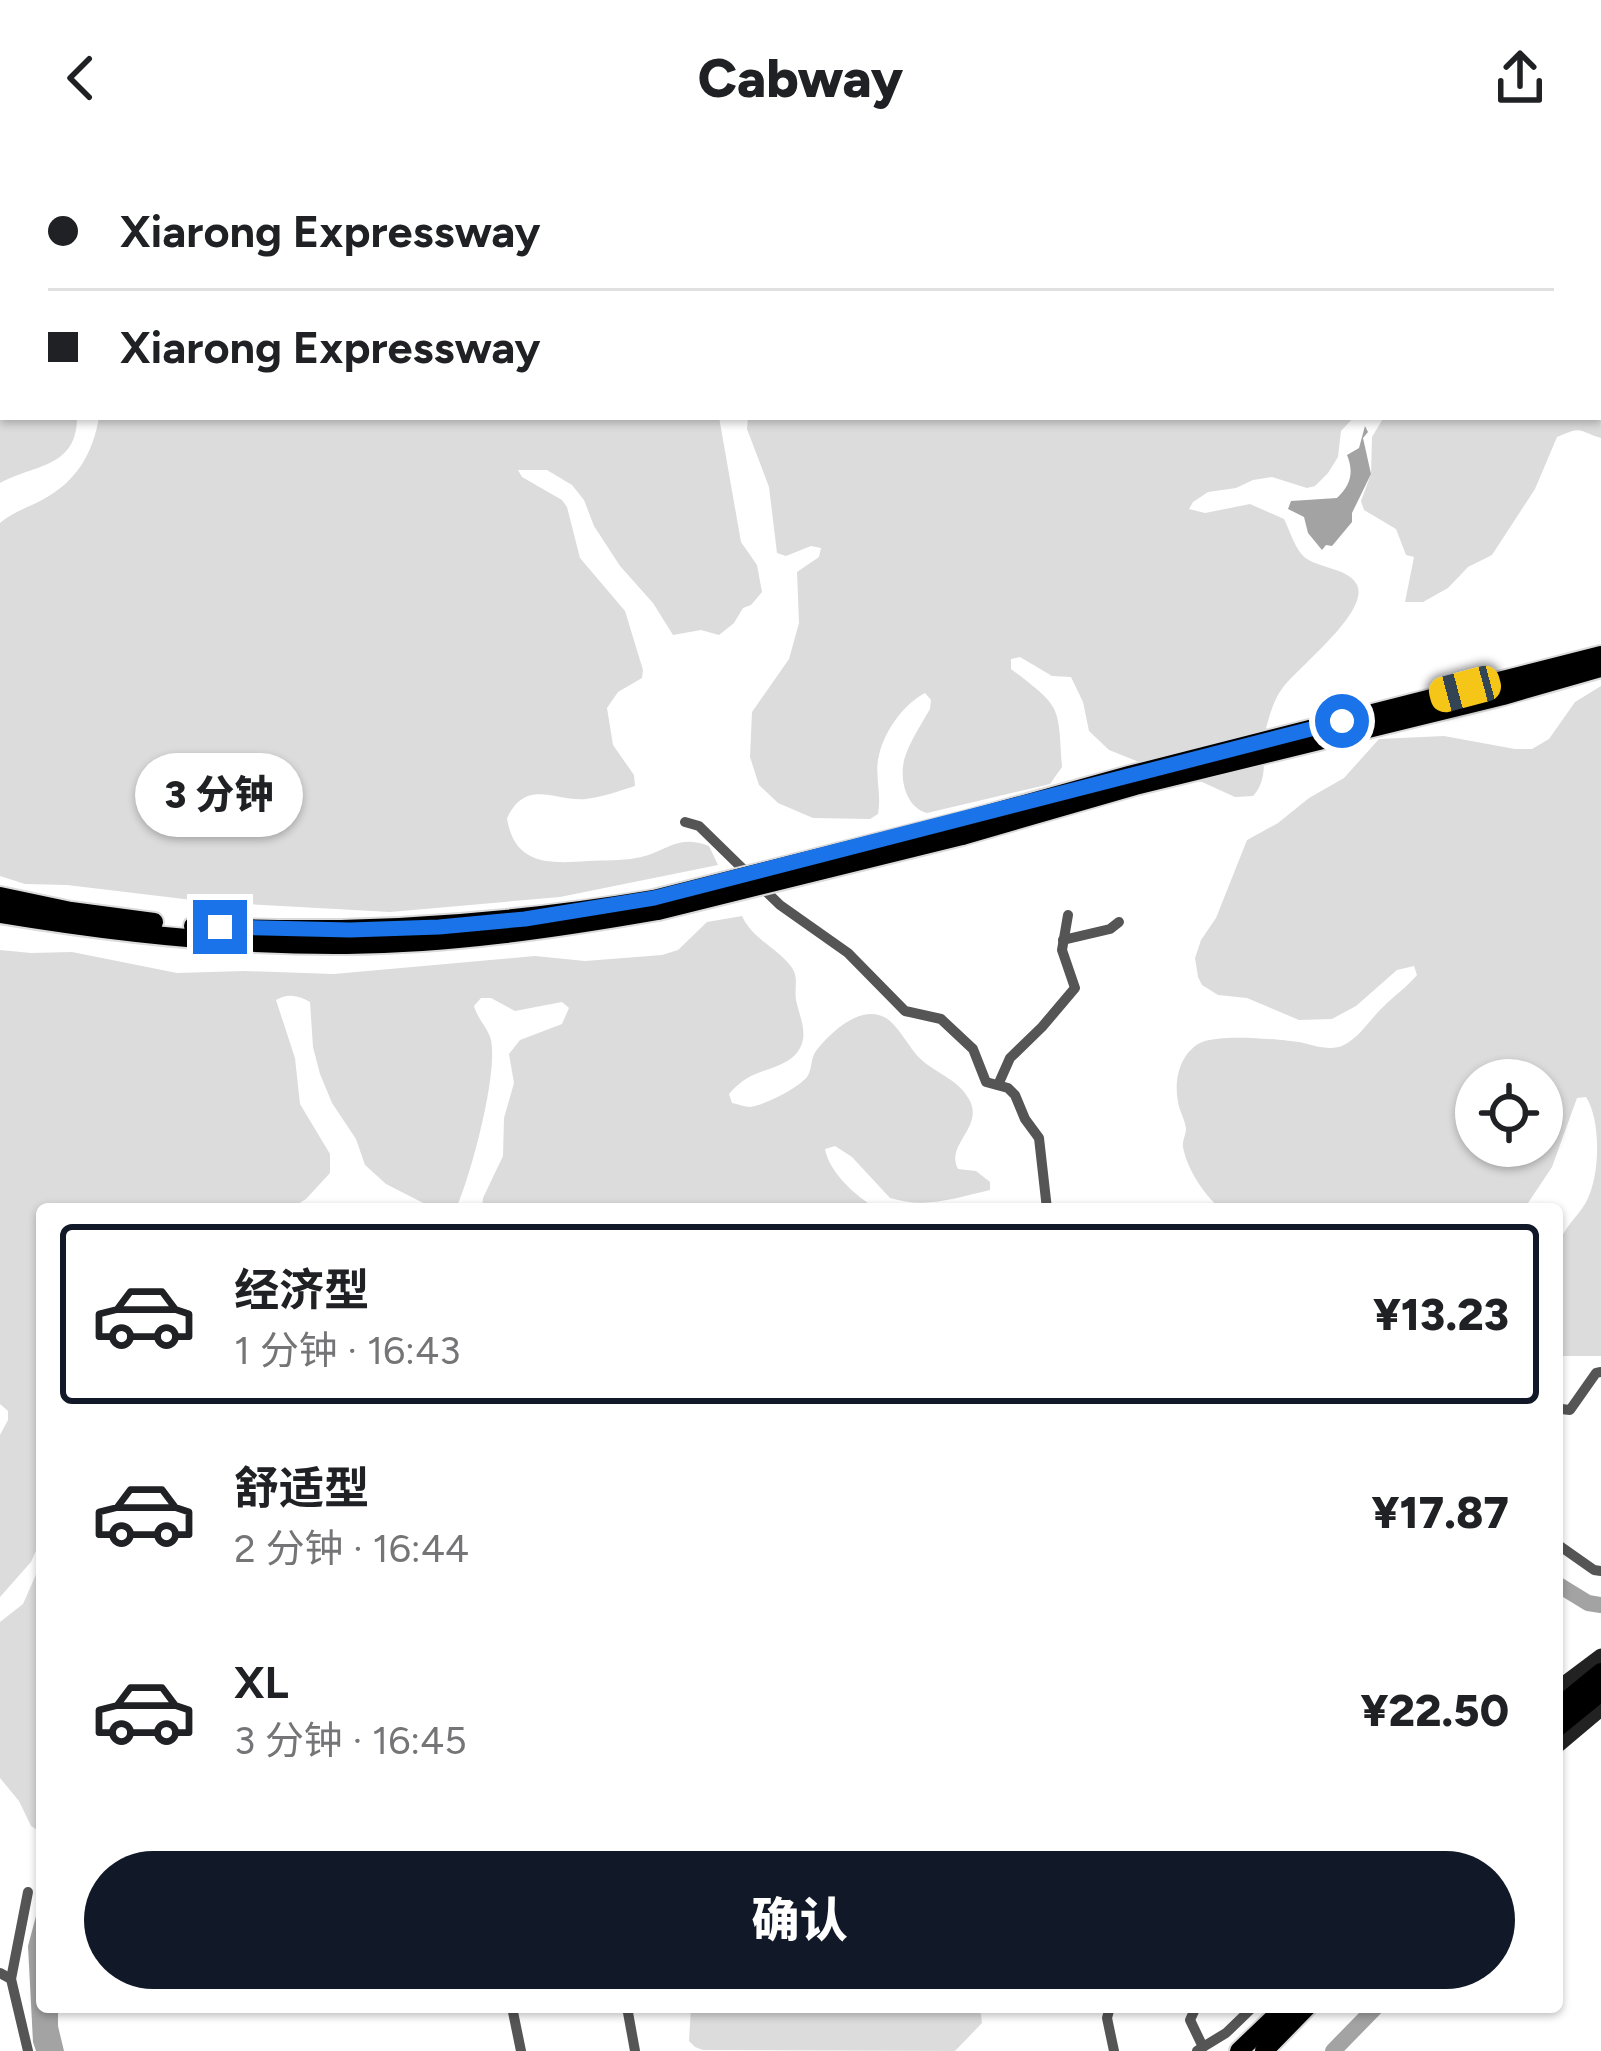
<!DOCTYPE html>
<html lang="zh">
<meta charset="utf-8">
<style>
body{margin:0;font-family:Figtree,"Noto Sans SC",sans-serif;background:#f2f2f2;color:#202124;height:100vh;display:flex;flex-direction:column;font-size:45px;white-space:nowrap}
*{box-sizing:border-box;margin:0}
p{font-size:39px;color:#757577}
.icon{flex:none;width:66px;height:66px;fill:none;stroke:currentColor;stroke-width:2;stroke-linecap:round;stroke-linejoin:round}
.map{position:relative;flex:1;overflow:hidden}
.details{position:absolute;left:36px;top:1047px;width:1527px;height:810px;display:flex;flex-direction:column;background:#fff;border-radius:12px;box-shadow:0 3px 9px #0004}
.details>*{flex:none}
.hud{position:absolute;left:0px;top:0px;width:1602px;height:264px;box-shadow:0 3px 9px #0004;display:grid;align-content:center;height:264px;padding:0 48px;background:#fff}
.buttons{position:absolute;left:1455px;top:903px;display:grid;gap:24px}
.buttons a{display:grid;place-items:center;width:108px;height:108px;border-radius:50%;background:#fff;box-shadow:0 3px 9px #0004;font-size:60px}
.end{position:absolute;width:54px;height:54px;margin:-27px;border:15px solid #1a73e8;background:#fff;box-shadow:0 0 0 6px #fff}
.from{border-radius:50%}
.bubble{position:absolute;height:84px;border-radius:42px;background:#fff;box-shadow:0 3px 9px #0004;font-size:39px;font-weight:800;line-height:84px;text-align:center}
.car{position:absolute;width:36px;height:72px;margin:-36px -18px;border-radius:15px;box-shadow:0 0 9px 3px #0007;background:linear-gradient(#f5c518 24%,#345 0 40%,#f5c518 0 76%,#345 0 86%,#f5c518 0)}
.hud b{display:flex;align-items:center;gap:42px;height:114px;font-size:45px}
.hud b+b{border-top:3px solid #e0e0e0}
.hud i{width:30px;height:30px;background:#202124}
ul{padding:21px 0 0;list-style:none}
li{display:flex;align-items:center;gap:36px;height:180px;margin:0 24px 18px;padding:0 24px;border:6px solid transparent;border-radius:12px}
li div{flex:1}
li b{display:block;font-size:45px}
li em{font-style:normal;font-weight:800}
li.selected{border-color:#111827}
li>.icon{width:108px;height:108px;stroke-width:1.5}
.cta{display:flex;gap:24px;margin-top:auto;padding:24px 48px}
.cta a{flex:1;height:138px;border-radius:72px;background:#111827;color:#fff;font-size:48px;font-weight:800;line-height:138px;text-align:center}
header{display:flex;justify-content:space-between;align-items:center;height:156px;padding:0 48px;background:#fff;font-size:54px;font-weight:800}
.map>svg:first-child{display:block}
.green{fill:#dcdcdc;fill-rule:evenodd}
.water{fill:#a3a3a3}
.lines{fill:none;stroke-linecap:round;stroke-linejoin:round}
.river{stroke:#a3a3a3;stroke-width:16}
.highway-casing{stroke:#dbdbdb;stroke-width:22}
.street{stroke:#555;stroke-width:10}
.secondary{stroke:#222;stroke-width:15}
.highway{stroke:#000;stroke-width:18}
.highway-bridge-casing{stroke:#dbdbdb;stroke-width:22;stroke-linecap:butt}
.highway-bridge{stroke:#000;stroke-width:18}
.route{stroke:#1a73e8;stroke-width:15}
</style>
<header><svg class="icon" aria-label="back" viewBox="0 0 24 24"><path d="M15 5l-7 7 7 7"/></svg>Cabway<svg class="icon" aria-label="share" viewBox="0 0 24 24"><path d="M12 15V3M7 8l5-5 5 5M5 13v7h14v-7"/></svg></header>
<div class="map">
<svg width="1601" height="1895" viewBox="0 0 1601 1895">
<rect width="100%" height="100%" fill="#fff"/>
<g class="green">
<path d="M0,0H653L654,3H3V261H77C77,312 35,308 0,327Z"/>
<path d="M861,0H1413L1415,3H856Z"/>
<path d="M1599,54L1601,282C1578,275 1584,269 1557,281L1535,333L1492,399L1468,411L1448,432L1423,446H1405L1414,401L1406,399L1396,373L1364,354L1361,345L1371,318L1372,281L1384,261H1599Z"/>
<path d="M99,261H719L741,386L757,409L762,436L751,449L743,452L734,467L719,479L701,474L673,479L653,447L620,410L594,370L584,344L572,329L547,314H518L522,321L562,344L567,351L580,402L625,455L643,514L642,522L618,536L607,552L613,589L634,619L635,630C619,635 603,641 586,643C555,646 527,621 507,662C514,709 549,708 588,705C604,704 621,705 636,702C666,697 676,677 709,690L718,709L560,741L390,756L209,746L67,729L25,728L0,720V367C13,356 27,352 42,344C76,326 93,298 99,261Z"/>
<path d="M748,261H1354L1341,275L1338,301L1328,317L1315,330L1307,332L1272,321L1253,324L1236,332L1208,336L1193,346L1189,353L1205,357L1250,348L1284,363C1290,375 1296,396 1307,403C1320,412 1350,413 1357,429C1370,456 1297,512 1282,533C1274,543 1268,563 1265,577C1261,598 1270,622 1253,640L1235,641L1202,626L1174,620L1109,594L1089,575L1083,546L1071,521L1052,520L1020,501L1011,503V513C1062,552 1058,548 1062,611L1050,628L927,657C904,651 898,618 906,598C912,582 922,567 930,553L931,544L925,537C904,548 885,574 879,599C874,617 882,638 878,658L870,663L813,662L778,647L759,629L750,601L752,556L789,503L799,467L797,416L819,401L821,392L811,390L786,400L777,397L769,331L747,273Z"/>
<path d="M1601,530V1200H1557C1557,1176 1552,1104 1559,1087C1564,1072 1577,1061 1585,1048C1601,1021 1601,964 1586,941L1577,942L1552,1011L1524,1053H1221C1204,1039 1187,1013 1183,991C1182,985 1186,979 1186,972C1185,964 1179,954 1178,946C1174,925 1179,900 1198,888C1215,877 1277,883 1299,886C1313,889 1330,896 1344,889C1361,880 1370,863 1384,850C1395,839 1407,831 1417,819L1414,810L1397,814L1356,850L1332,863L1299,864L1247,842L1218,839L1202,829L1198,821L1195,802L1201,784L1216,762L1247,684L1278,667L1309,642L1344,622L1379,583L1444,580L1515,593H1532L1549,583L1575,546ZM1476,924H1542V990H1476Z"/>
<path d="M742,760C753,783 774,790 789,808C800,820 794,830 796,844C800,863 811,882 795,899C783,911 765,913 751,920C743,924 735,931 729,938L732,947C738,948 745,951 750,951C765,949 798,932 807,921C813,912 810,903 816,895C830,877 861,847 886,862C897,869 907,887 915,897C930,916 958,921 970,945C983,972 945,989 958,1013L976,1015L990,1026V1034C955,1042 926,1053 890,1042L852,1001L835,990L825,993C829,1016 857,1042 878,1053H482L483,1042L503,1000L504,962L514,927L509,898L520,884L562,868L569,852L562,846L515,855L491,842H481L474,850C477,862 488,872 491,884C498,919 471,1019 456,1053H435L386,1028L365,1009L356,983L332,947L320,918L313,891L310,846C299,839 287,837 276,844L295,902L300,948L330,998V1017L306,1043L290,1053H42V1381L31,1406L0,1441V1279L8,1264V1255L0,1248V794L31,797L72,796L177,817L244,815L334,818L535,800L585,805L662,799L678,794L707,766Z"/>
<path d="M42,1405V1677L31,1670L19,1645L0,1622V1466L23,1448Z"/>
<path d="M691,1851H975L981,1858L982,1867L955,1895L703,1894L695,1891L689,1885Z"/>
</g>
<g class="water">
<path d="M1365,270L1368,276L1363,282L1371,318L1352,357V366L1332,390L1326,389L1322,394L1308,377L1304,361L1288,353L1291,345L1337,342C1351,329 1354,316 1347,299L1359,292Z"/>
<path d="M40,1745L42,1851H58V1870L64,1895H36L33,1886L28,1790Z"/>
</g>
<g class="lines">
<g class="river">
<path d="M1557,1428L1588,1447L1601,1449"/>
<path d="M1333,1895L1376,1851"/>
</g>
<g class="highway-casing">
<g id="highway">
<path d="M959,666L1129,619L1601,499"/>
<path d="M962,680L1135,630L1503,540L1601,512"/>
<path d="M0,740L71,755L154,766"/>
<path d="M0,758C114,777 232,790 347,789C452,788 555,773 658,755"/>
<path d="M193,770C350,779 499,769 654,743"/>
<path d="M1557,1552L1601,1516"/>
<path d="M1557,1572L1601,1536"/>
<path d="M1239,1895L1285,1851"/>
<path d="M1264,1895L1307,1851"/>
</g>
</g>
<g class="street">
<path d="M685,666L699,670L780,749L848,797L905,855L941,863L973,893L986,926L1008,932L1015,939L1025,963L1039,982L1047,1053"/>
<path d="M1063,784L1110,773L1119,766"/>
<path d="M998,929L1010,902L1042,871L1075,832L1062,794L1068,759"/>
<path d="M1557,1248L1561,1253L1570,1254L1596,1217L1601,1216"/>
<path d="M1557,1388L1594,1414L1601,1415"/>
<path d="M0,1817L11,1823L28,1895"/>
<path d="M11,1823L28,1736"/>
<path d="M512,1851L521,1895"/>
<path d="M627,1851L635,1895"/>
<path d="M1110,1851L1107,1862L1114,1895"/>
<path d="M1196,1851L1190,1864L1203,1891L1197,1895"/>
<path d="M1203,1891L1226,1877L1253,1851"/>
</g>
<g class="secondary">
<path d="M1557,1533L1601,1500"/>
<path d="M1557,1590L1601,1553"/>
</g>
<use href="#highway" class="highway"/>
<g class="highway-bridge-casing">
<g id="highway-bridge">
<path d="M654,743L959,666"/>
<path d="M658,755L962,680"/>
</g>
</g>
<use href="#highway-bridge" class="highway-bridge"/>
</g>
<g class="lines">
<path class="route" d="M220,771L350,774L439,771L525,763L654,742L1342,565"/>
</g>
</svg>
<div class="buttons">
<a><svg class="icon" aria-label="locate" viewBox="0 0 24 24"><circle cx="12" cy="12" r="6"/><path d="M12 2v4M12 18v4M2 12h4M18 12h4"/></svg></a>
</div>
<i class="end from" style="left:1342px;top:565px"></i>
<i class="end" style="left:220px;top:771px"></i>
<div class="bubble" style="left:135px;top:597px;width:168px">3 分钟</div>
<i class="car" style="left:1465px;top:533px;rotate:255deg"></i>
<div class="hud">
<b><i class="from"></i>Xiarong Expressway</b>
<b><i></i>Xiarong Expressway</b>
</div>
<section class="details">
<ul>
<li class="selected"><svg class="icon" aria-label="car" viewBox="0 0 24 24"><path d="M5 17H2v-5l4-1 3-4h7l3 4 3 1v5h-3M9 17h6M6 11h13"/><circle cx="7" cy="17" r="2"/><circle cx="17" cy="17" r="2"/></svg><div><b>经济型</b><p>1 分钟 · 16:43</p></div><em>¥13.23</em></li>
<li><svg class="icon" aria-label="car" viewBox="0 0 24 24"><path d="M5 17H2v-5l4-1 3-4h7l3 4 3 1v5h-3M9 17h6M6 11h13"/><circle cx="7" cy="17" r="2"/><circle cx="17" cy="17" r="2"/></svg><div><b>舒适型</b><p>2 分钟 · 16:44</p></div><em>¥17.87</em></li>
<li><svg class="icon" aria-label="car" viewBox="0 0 24 24"><path d="M5 17H2v-5l4-1 3-4h7l3 4 3 1v5h-3M9 17h6M6 11h13"/><circle cx="7" cy="17" r="2"/><circle cx="17" cy="17" r="2"/></svg><div><b>XL</b><p>3 分钟 · 16:45</p></div><em>¥22.50</em></li>
</ul>
<div class="cta"><a>确认</a></div>
</section>
</div>
